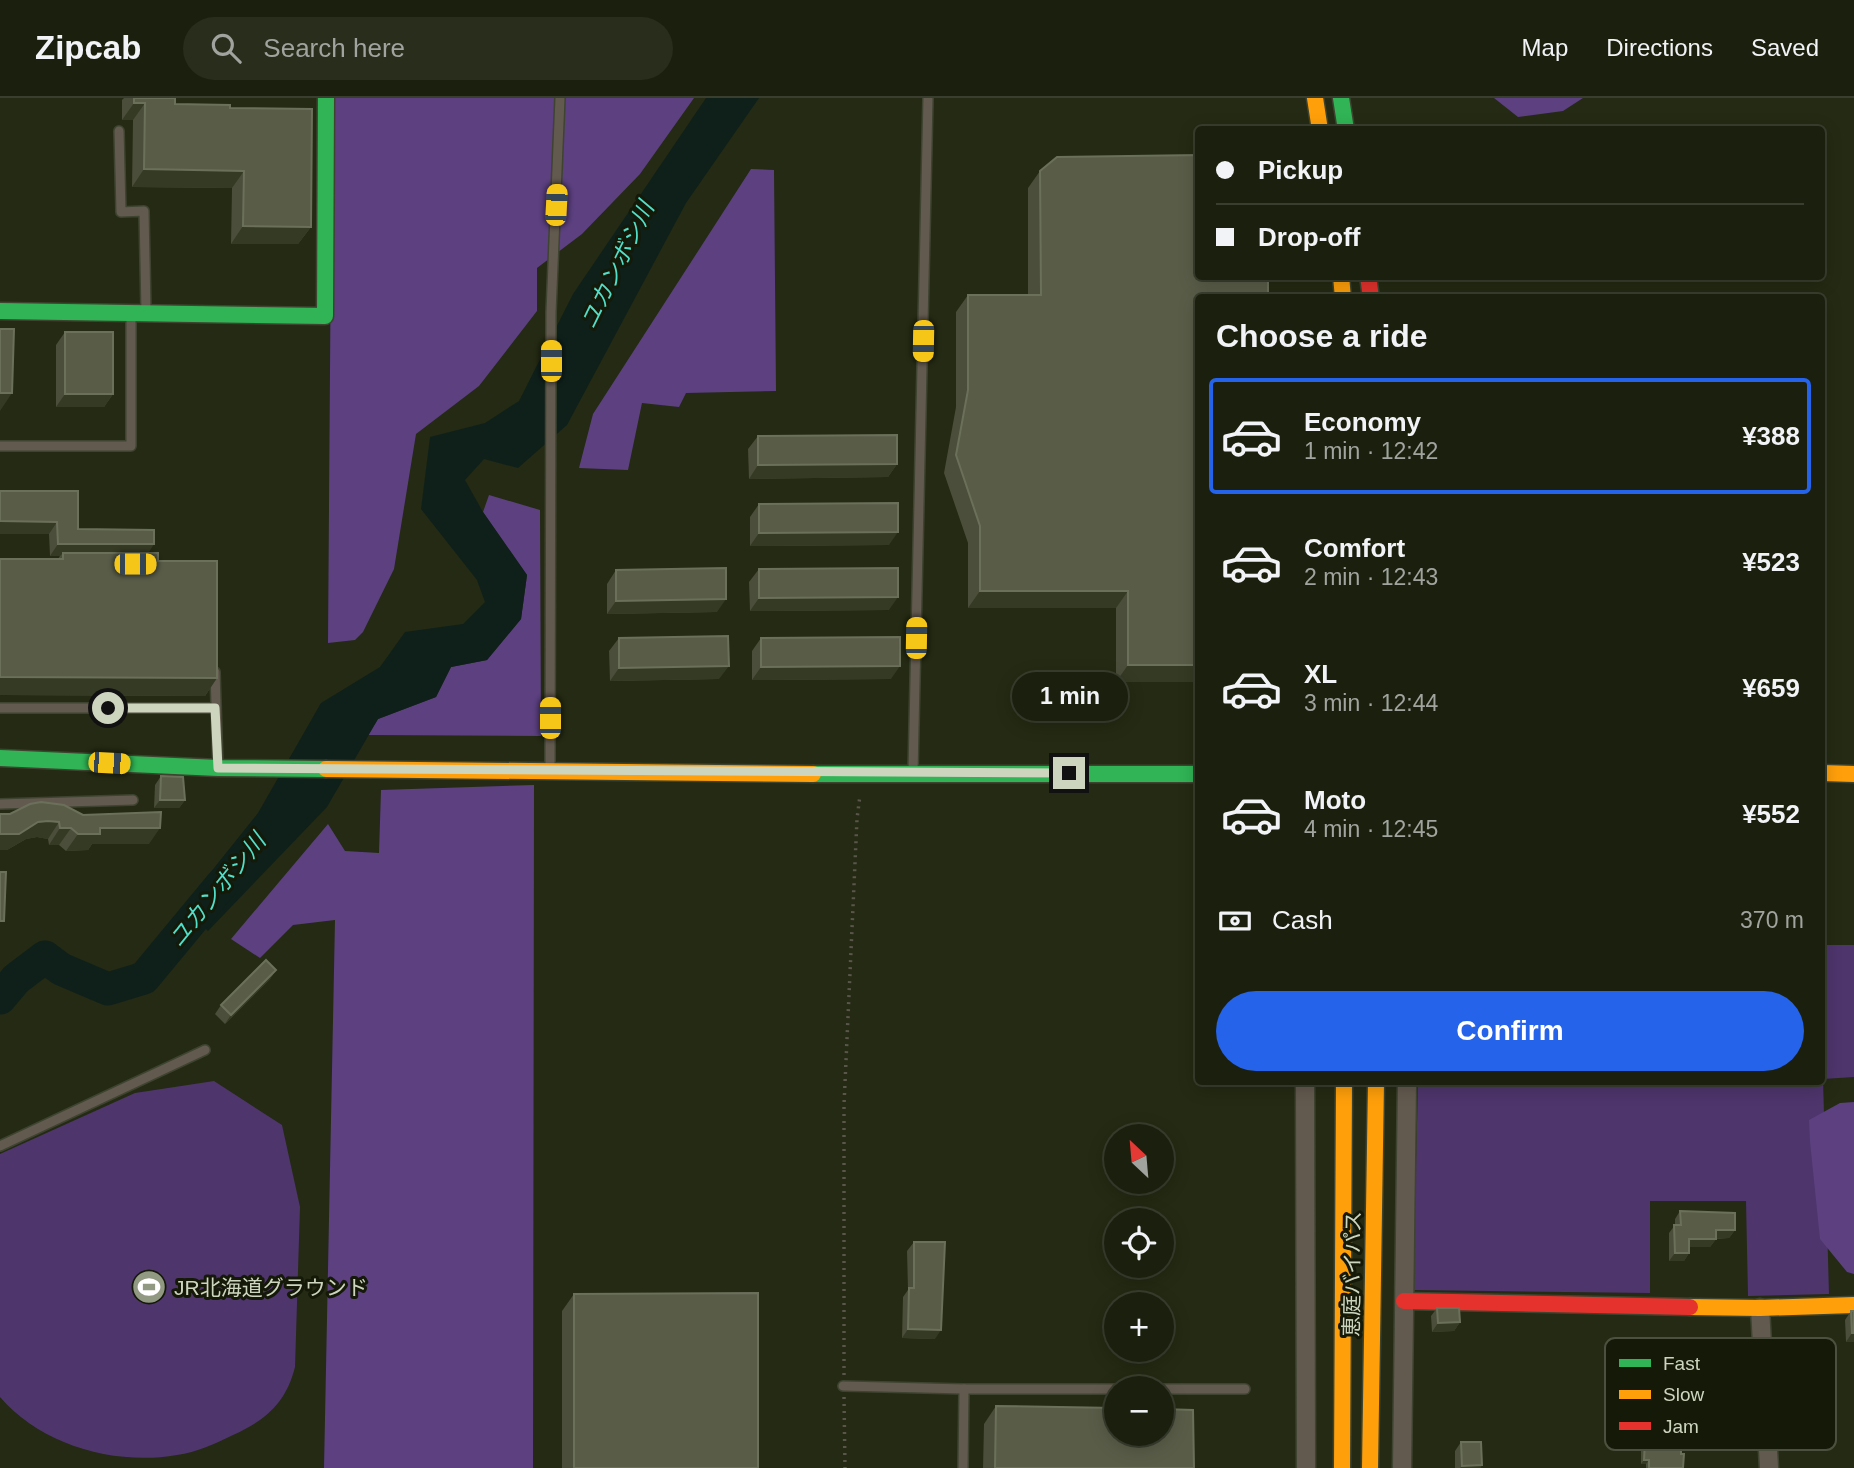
<!DOCTYPE html>
<meta charset="utf-8">
<style>
body{margin:0;font-family:Helvetica,"Noto Sans JP",sans-serif;background:#282d1c;color:#f1f3f6;height:100vh;display:flex;flex-direction:column;font-size:26px;white-space:nowrap}
*{box-sizing:border-box;margin:0}
p{font-size:23px;color:#a0a39e}
.icon{flex:none;width:38px;height:38px;fill:none;stroke:currentColor;stroke-width:2;stroke-linecap:round;stroke-linejoin:round}
.map{position:relative;flex:1;overflow:hidden}
.sheet{position:absolute;left:1195px;top:196px;width:630px;height:791px;display:flex;flex-direction:column;background:#1b200e;border-radius:7px;box-shadow:0 4px 18px #0003,0 0 0 2px #393e2e}
.sheet>*{flex:none}
.hud{position:absolute;left:1195px;top:28px;width:630px;height:154px;border-radius:7px;box-shadow:0 4px 18px #0003,0 0 0 2px #393e2e;display:grid;align-content:center;height:154px;padding:0 21px;background:#1b200e}
.needle{width:46px;rotate:334deg}
.fabs{position:absolute;left:1104px;top:1026px;display:grid;gap:14px}
.fabs a{display:grid;place-items:center;width:70px;height:70px;border-radius:50%;background:#1b200e;box-shadow:0 4px 18px #0003,0 0 0 2px #393e2e;font-size:35px}
.end{position:absolute;width:32px;height:32px;margin:-16px;border:9px solid #ced5bf;background:#111;box-shadow:0 0 0 4px #111}
.from{border-radius:50%}
.bubble{position:absolute;height:49px;border-radius:24px;background:#1b200e;box-shadow:0 4px 18px #0003,0 0 0 2px #393e2e;font-size:23px;font-weight:600;line-height:49px;text-align:center}
.car{position:absolute;width:21px;height:42px;margin:-21px -10px;border-radius:9px;box-shadow:0 0 5px 2px #0007;background:linear-gradient(#f5c518 24%,#345 0 40%,#f5c518 0 76%,#345 0 86%,#f5c518 0)}
.hud b{display:flex;align-items:center;gap:24px;height:66px;font-size:26px}
.hud b+b{border-top:2px solid #393e2e}
.hud i{width:18px;height:18px;background:#f1f3f6}
ul{padding:0;list-style:none}
li{display:flex;align-items:center;gap:21px;height:116px;margin:0 14px 10px;padding:0 7px;border:4px solid transparent;border-radius:7px}
li div{flex:1}
li b{display:block;font-size:26px}
li em{font-style:normal;font-weight:600}
li.on{border-color:#2563eb}
li>.icon{width:63px;height:63px;stroke-width:1.5}
h2{padding:0 21px;font-size:32px;line-height:84px}
.pay{display:flex;align-items:center;gap:18px;height:77px;padding:0 21px;font-size:26px}
.pay p{margin-inline-start:auto}
.primary-button{display:flex;gap:14px;margin-top:auto;padding:14px 21px}
.primary-button a{flex:1;height:80px;border-radius:42px;background:#2563eb;color:#fff;font-size:28px;font-weight:600;line-height:80px;text-align:center}
header{display:flex;align-items:center;gap:42px;box-sizing:border-box;height:98px;padding:0 35px;background:#1b200e;border-bottom:2px solid #393e2e}
header strong{font-size:33px}
nav{display:flex;gap:38px;margin-inline-start:auto;font-size:24px}
.search{width:490px;height:63px;background:#282d1c;display:flex;align-items:center;gap:18px;box-sizing:border-box;padding:0 24px;border-radius:38px;color:#a0a39e;font-size:26px}
.map>svg:first-child{display:block}
.green{fill:#4e356c}
.forest{fill:#5c4080}
.water{fill:#0f201b}
.lines{fill:none;stroke-linecap:round;stroke-linejoin:round}
.river{stroke:#0f201b;stroke-width:33}
.lane-casing{stroke:#3e4430;stroke-width:12}
.street-casing{stroke:#3e4430;stroke-width:21}
.fast-casing{stroke:#3e4430;stroke-width:19}
.slow-casing{stroke:#3e4430;stroke-width:19}
.jam-casing{stroke:#3e4430;stroke-width:19}
.path{stroke:#5a564a;stroke-width:3.5;stroke-dasharray:2 5;stroke-linecap:butt}
.lane{stroke:#635a4f;stroke-width:9}
.street{stroke:#635a4f;stroke-width:18}
.fast{stroke:#30b455;stroke-width:16}
.slow{stroke:#ff9f0a;stroke-width:16}
.jam{stroke:#e5322d;stroke-width:16}
.wall{fill:#4b4e3a}
.shaded-wall{fill:#353a24}
.building{fill:#595d48;stroke:#6b705b;stroke-width:2}
.route{stroke:#ced5bf;stroke-width:9}
.labels{text-anchor:middle;dominant-baseline:central;stroke-width:6;stroke-linejoin:round;paint-order:stroke}
.street-label{font-size:21px;fill:#ced5bf;stroke:#141908}
.poi-label{font-size:21px;fill:#ced5bf;stroke:#141908;text-anchor:start}
.water-label{font-size:23px;font-style:italic;fill:#51dfca;stroke:#141908}
.key{fill:#141908;stroke:#4c513f;stroke-width:2}
.key-label{font-size:19px;fill:#ced5bf}
</style>
<header>
<strong>Zipcab</strong>
<div class="search"><svg class="icon" aria-label="search" viewBox="0 0 24 24"><circle cx="10" cy="10" r="6"/><path d="M15 15l6 6"/></svg>Search here</div>
<nav><a>Map</a><a>Directions</a><a>Saved</a></nav>
</header>
<div class="map">
<svg width="1854" height="1370" viewBox="0 0 1854 1370">
<rect width="100%" height="100%" fill="#242a13"/>
<g class="green">
<path d="M1822,847H1854V979L1823,981L1829,1196L1748,1198L1746,1103H1650V1195L1413,1192L1418,984H1822Z"/>
<path d="M214,983L282,1027L300,1109L295,1269C286,1305 266,1322 233,1337C215,1346 197,1354 177,1357C115,1368 41,1347 0,1299V1056L135,995Z"/>
</g>
<g class="forest">
<path d="M332,0H694L640,76L582,136L537,170V213L479,288L416,336L394,471L363,534L355,542L328,545Z"/>
<path d="M1494,0H1583L1563,13L1518,19Z"/>
<path d="M751,71L774,72L776,293L686,295L679,309L642,305L628,372L579,370L593,316Z"/>
<path d="M489,397L540,412L541,638L368,637L378,621L436,599L451,569L487,562L521,521L527,477L483,414Z"/>
<path d="M534,687L533,1370H324L335,822L293,827L260,860L231,841L328,726L345,753L379,755L381,692Z"/>
<path d="M1854,1004V1176L1847,1174L1820,1141L1810,1044L1809,1022L1840,1005Z"/>
</g>
<path class="water" d="M706,0H759L686,105L567,327L518,370L484,361L465,382L483,414L527,477L521,521L487,562L451,569L436,599L378,621L327,709L208,833L182,810L258,715L321,605L380,569L405,534L463,526L485,504L477,482L421,411L430,339L485,325L519,303L573,196Z"/>
<g class="lines">
<path class="river" d="M0,900L16,881L45,859L61,871L108,891L144,880L221,787"/>
<g class="lane-casing">
<g id="lane">
<path d="M119,33L121,114L144,113L146,213"/>
<path d="M0,348H131V218"/>
<path d="M215,574L218,668"/>
<path d="M0,610H215"/>
<path d="M550,671L551,214L560,0"/>
<path d="M913,673L928,0"/>
<path d="M0,706L133,702"/>
<path d="M0,1048L205,952"/>
<path d="M843,1288L964,1291H1116"/>
<path d="M1162,1291H1245"/>
<path d="M963,1370L964,1291"/>
</g>
</g>
<g class="street-casing">
<g id="street">
<path d="M1305,984L1306,1370"/>
<path d="M1760,1210L1769,1370"/>
<path d="M1402,1370L1407,984"/>
</g>
</g>
<g class="fast-casing">
<g id="fast">
<path d="M1341,0L1346,32"/>
<path d="M0,213L325,218L326,0"/>
<path d="M0,660L218,670L326,671"/>
<path d="M813,676H1199"/>
</g>
</g>
<g class="slow-casing">
<g id="slow">
<path d="M1315,0L1320,32"/>
<path d="M1341,178L1343,200"/>
<path d="M326,671L813,676"/>
<path d="M1822,675L1854,676"/>
<path d="M1690,1209L1760,1210L1854,1207"/>
<path d="M1342,1370L1344,984"/>
<path d="M1370,1370L1376,984"/>
</g>
</g>
<g class="jam-casing">
<g id="jam">
<path d="M1368,178L1371,200"/>
<path d="M1404,1203L1690,1209"/>
</g>
</g>
<g class="path">
<path d="M844,1277V1007L857,721L860,697"/>
<path d="M844,1299L845,1370"/>
</g>
<use href="#lane" class="lane"/>
<use href="#street" class="street"/>
<use href="#fast" class="fast"/>
<use href="#slow" class="slow"/>
<use href="#jam" class="jam"/>
</g>
<g class="wall">
<path d="M124,0H175V6L230,10L311,129L298,146H231L232,90L132,89L133,22H122V2Z"/>
<path d="M1040,73L1199,200V584H1116V510H968V445L944,375L956,309V214L968,197H1028V90Z"/>
<path d="M65,234L113,296L104,309H56V247Z"/>
<path d="M758,338L897,366L888,379L749,381L748,351Z"/>
<path d="M0,393L78,431L148,455L158,463L217,580L205,598L0,597V461H58L60,458H50L49,436Z"/>
<path d="M759,406L889,447L750,448V419Z"/>
<path d="M759,471L889,512L750,513L749,484Z"/>
<path d="M616,472L717,514L607,516V486Z"/>
<path d="M619,540L719,581L610,583L609,553Z"/>
<path d="M761,540L891,581L752,582V553Z"/>
<path d="M161,678L185,702L179,710H154L155,687Z"/>
<path d="M0,716L83,717L149,746H92L88,752L66,753L59,747H49L48,741L37,739L26,741L7,752H0Z"/>
<path d="M276,872L270,881L225,926L215,916L221,907Z"/>
<path d="M1680,1113L1735,1132L1729,1140L1716,1141L1710,1149H1689V1155L1684,1163H1669V1135L1675,1127V1121Z"/>
<path d="M914,1144L935,1241L902,1240L903,1199L908,1192L907,1153Z"/>
<path d="M574,1196L758,1370H562V1213Z"/>
<path d="M1437,1210L1460,1224L1454,1233L1432,1234L1431,1218Z"/>
<path d="M1851,1213H1854V1244H1846L1845,1222Z"/>
<path d="M1716,1261L1752,1280L1749,1284L1713,1282V1266Z"/>
<path d="M996,1308L1194,1370H983L984,1326Z"/>
<path d="M1645,1343L1681,1356L1683,1370H1646V1366H1641V1347Z"/>
<path d="M1461,1344L1482,1367L1480,1370H1455V1353Z"/>
</g>
<g class="shaded-wall">
<path d="M134,5H145L133,22H122Z"/>
<path d="M144,71L244,73L232,90L132,89Z"/>
<path d="M243,128L311,129L298,146H231Z"/>
<path d="M0,295H12L0,313Z"/>
<path d="M65,296H113L104,309H56Z"/>
<path d="M897,366L888,379L749,381L758,367Z"/>
<path d="M0,423L57,424L49,436H0Z"/>
<path d="M898,434L889,447L750,448L759,435Z"/>
<path d="M58,446H154L146,459L63,455L60,458H50Z"/>
<path d="M980,493H1128L1116,510H968Z"/>
<path d="M898,499L889,512L750,513L759,500Z"/>
<path d="M726,501L717,514L607,516L616,503Z"/>
<path d="M1128,567H1199V584H1116Z"/>
<path d="M729,568L719,581L610,583L619,570Z"/>
<path d="M900,568L891,581L752,582L761,569Z"/>
<path d="M0,579L217,580L205,598L0,597Z"/>
<path d="M160,702H185L179,710H154Z"/>
<path d="M48,723L59,724L48,741L37,739L26,741L7,752H0V736L38,724Z"/>
<path d="M60,730H71L59,747H49Z"/>
<path d="M100,730H160L149,746H92L88,752L66,753L78,736Z"/>
<path d="M276,872L270,881L225,926L231,917Z"/>
<path d="M1716,1132H1735L1729,1140L1710,1141Z"/>
<path d="M1689,1141H1716L1710,1149H1683Z"/>
<path d="M1675,1155H1689L1684,1163H1669Z"/>
<path d="M1460,1224L1454,1233L1432,1234L1438,1225Z"/>
<path d="M908,1231L941,1232L935,1241L902,1240Z"/>
<path d="M1852,1235H1854V1244H1846Z"/>
<path d="M1716,1278L1752,1280L1749,1284L1713,1282Z"/>
<path d="M1644,1362H1649L1646,1366H1641Z"/>
<path d="M1482,1367L1480,1370H1460L1462,1368Z"/>
</g>
<g class="building">
<path d="M134,0H175V6L230,7V10L312,11L311,129L243,128L244,73L144,71L145,5H134Z"/>
<path d="M1199,57V178H1268V199L1302,200H1199V567H1128V493H980V428L956,357L968,292V197H1041L1040,73L1057,59Z"/>
<path d="M0,231H14L12,295H0Z"/>
<rect x="65" y="234" width="48" height="62"/>
<path d="M897,337V366L758,367V338Z"/>
<path d="M0,393H78V431L154,432V446H58L57,424L0,423Z"/>
<path d="M898,405V434L759,435V406Z"/>
<path d="M63,455H158V463H217V580L0,579V461H63Z"/>
<path d="M726,470V501L616,503V472Z"/>
<path d="M898,470V499L759,500V471Z"/>
<path d="M728,538L729,568L619,570V540Z"/>
<path d="M900,539V568L761,569V540Z"/>
<path d="M161,678L183,679L185,702H160Z"/>
<path d="M41,704L64,707L83,717L161,714L160,730H100V736H78L71,730H60L59,724L48,723L38,724L19,736H0V716H10L30,706Z"/>
<path d="M0,774H6L4,823H0Z"/>
<path d="M266,862L276,872L231,917L221,907Z"/>
<path d="M1680,1113L1735,1115V1132H1716V1141H1689V1155H1675L1674,1127H1681Z"/>
<path d="M914,1144H945L941,1232L908,1231L909,1190H914Z"/>
<path d="M758,1195V1370H574V1196Z"/>
<path d="M1437,1210H1459L1460,1224L1438,1225Z"/>
<path d="M1851,1213H1854V1235H1852Z"/>
<path d="M996,1308L1116,1310V1335H1162V1311L1193,1312L1194,1370H995Z"/>
<path d="M1681,1342V1356H1684L1683,1370H1649V1362H1644L1645,1343Z"/>
<path d="M1461,1344H1481L1482,1367L1462,1368Z"/>
</g>
<g class="lines">
<path class="route" d="M108,610H215L218,670L1069,675"/>
</g>
<defs>
<g id="stadium-disc" transform="scale(1.75)"><circle r="9.5" fill="#929983" stroke="#141908"/><path d="M0-5a6.5 5 0 1 0 0 10a6.5 5 0 1 0 0-10ZM-3.5-1.8h7v3.6h-7Z" fill="#fff"/></g>
</defs>
<g fill-rule="evenodd">
<use href="#stadium-disc" x="149" y="1189"/>
</g>
<g class="labels">
<g class="street-label">
<text transform="translate(1352 1176) rotate(-89)">恵庭バイパス</text>
</g>
<g class="poi-label">
<text x="174" y="1189">JR北海道グラウンド</text>
</g>
<g class="water-label">
<text transform="translate(617 167) rotate(-64)">ユカンボシ川</text>
<text transform="translate(217 792) rotate(-51)">ユカンボシ川</text>
</g>
</g>
<rect x="1605" y="1240" width="231" height="112" rx="10" class="key"/>
<rect x="1619" y="1261" width="32" height="8" fill="#30b455"/>
<rect x="1619" y="1292" width="32" height="9" fill="#ff9f0a"/>
<rect x="1619" y="1324" width="32" height="8" fill="#e5322d"/>
<g class="key-label">
<text x="1663" y="1272">Fast</text>
<text x="1663" y="1303">Slow</text>
<text x="1663" y="1335">Jam</text>
</g>
</svg>
<div class="fabs">
<a><svg class="needle" viewBox="-14 -14 28 28"><path d="M0-13l5 13h-10z" fill="#e53935"/><path d="M0 13l5-13h-10z" fill="#a0a39e"/></svg></a>
<a><svg class="icon" aria-label="locate" viewBox="0 0 24 24"><circle cx="12" cy="12" r="6"/><path d="M12 2v4M12 18v4M2 12h4M18 12h4"/></svg></a>
<a>+</a>
<a>−</a>
</div>
<i class="end from" style="left:108px;top:610px"></i>
<i class="end" style="left:1069px;top:675px"></i>
<div class="bubble" style="left:1012px;top:574px;width:116px">1 min</div>
<i class="car" style="left:556px;top:107px;rotate:3deg"></i>
<i class="car" style="left:923px;top:243px;rotate:181deg"></i>
<i class="car" style="left:551px;top:263px;rotate:0deg"></i>
<i class="car" style="left:135px;top:466px;rotate:90deg"></i>
<i class="car" style="left:916px;top:540px;rotate:1deg"></i>
<i class="car" style="left:550px;top:620px;rotate:0deg"></i>
<i class="car" style="left:109px;top:665px;rotate:93deg"></i>
<div class="hud">
<b><i class="from"></i>Pickup</b>
<b><i></i>Drop-off</b>
</div>
<section class="sheet">
<h2>Choose a ride</h2>
<ul>
<li class="on"><svg class="icon" aria-label="car" viewBox="0 0 24 24"><path d="M5 17H2v-5l4-1 3-4h7l3 4 3 1v5h-3M9 17h6M6 11h13"/><circle cx="7" cy="17" r="2"/><circle cx="17" cy="17" r="2"/></svg><div><b>Economy</b><p>1 min · 12:42</p></div><em>¥388</em></li>
<li><svg class="icon" aria-label="car" viewBox="0 0 24 24"><path d="M5 17H2v-5l4-1 3-4h7l3 4 3 1v5h-3M9 17h6M6 11h13"/><circle cx="7" cy="17" r="2"/><circle cx="17" cy="17" r="2"/></svg><div><b>Comfort</b><p>2 min · 12:43</p></div><em>¥523</em></li>
<li><svg class="icon" aria-label="car" viewBox="0 0 24 24"><path d="M5 17H2v-5l4-1 3-4h7l3 4 3 1v5h-3M9 17h6M6 11h13"/><circle cx="7" cy="17" r="2"/><circle cx="17" cy="17" r="2"/></svg><div><b>XL</b><p>3 min · 12:44</p></div><em>¥659</em></li>
<li><svg class="icon" aria-label="car" viewBox="0 0 24 24"><path d="M5 17H2v-5l4-1 3-4h7l3 4 3 1v5h-3M9 17h6M6 11h13"/><circle cx="7" cy="17" r="2"/><circle cx="17" cy="17" r="2"/></svg><div><b>Moto</b><p>4 min · 12:45</p></div><em>¥552</em></li>
</ul>
<div class="pay"><svg class="icon" aria-label="cash" viewBox="0 0 24 24"><path d="M3 7h18v10H3z"/><circle cx="12" cy="12" r="2"/></svg>Cash<p>370 m</p></div>
<div class="primary-button"><a>Confirm</a></div>
</section>
</div>
